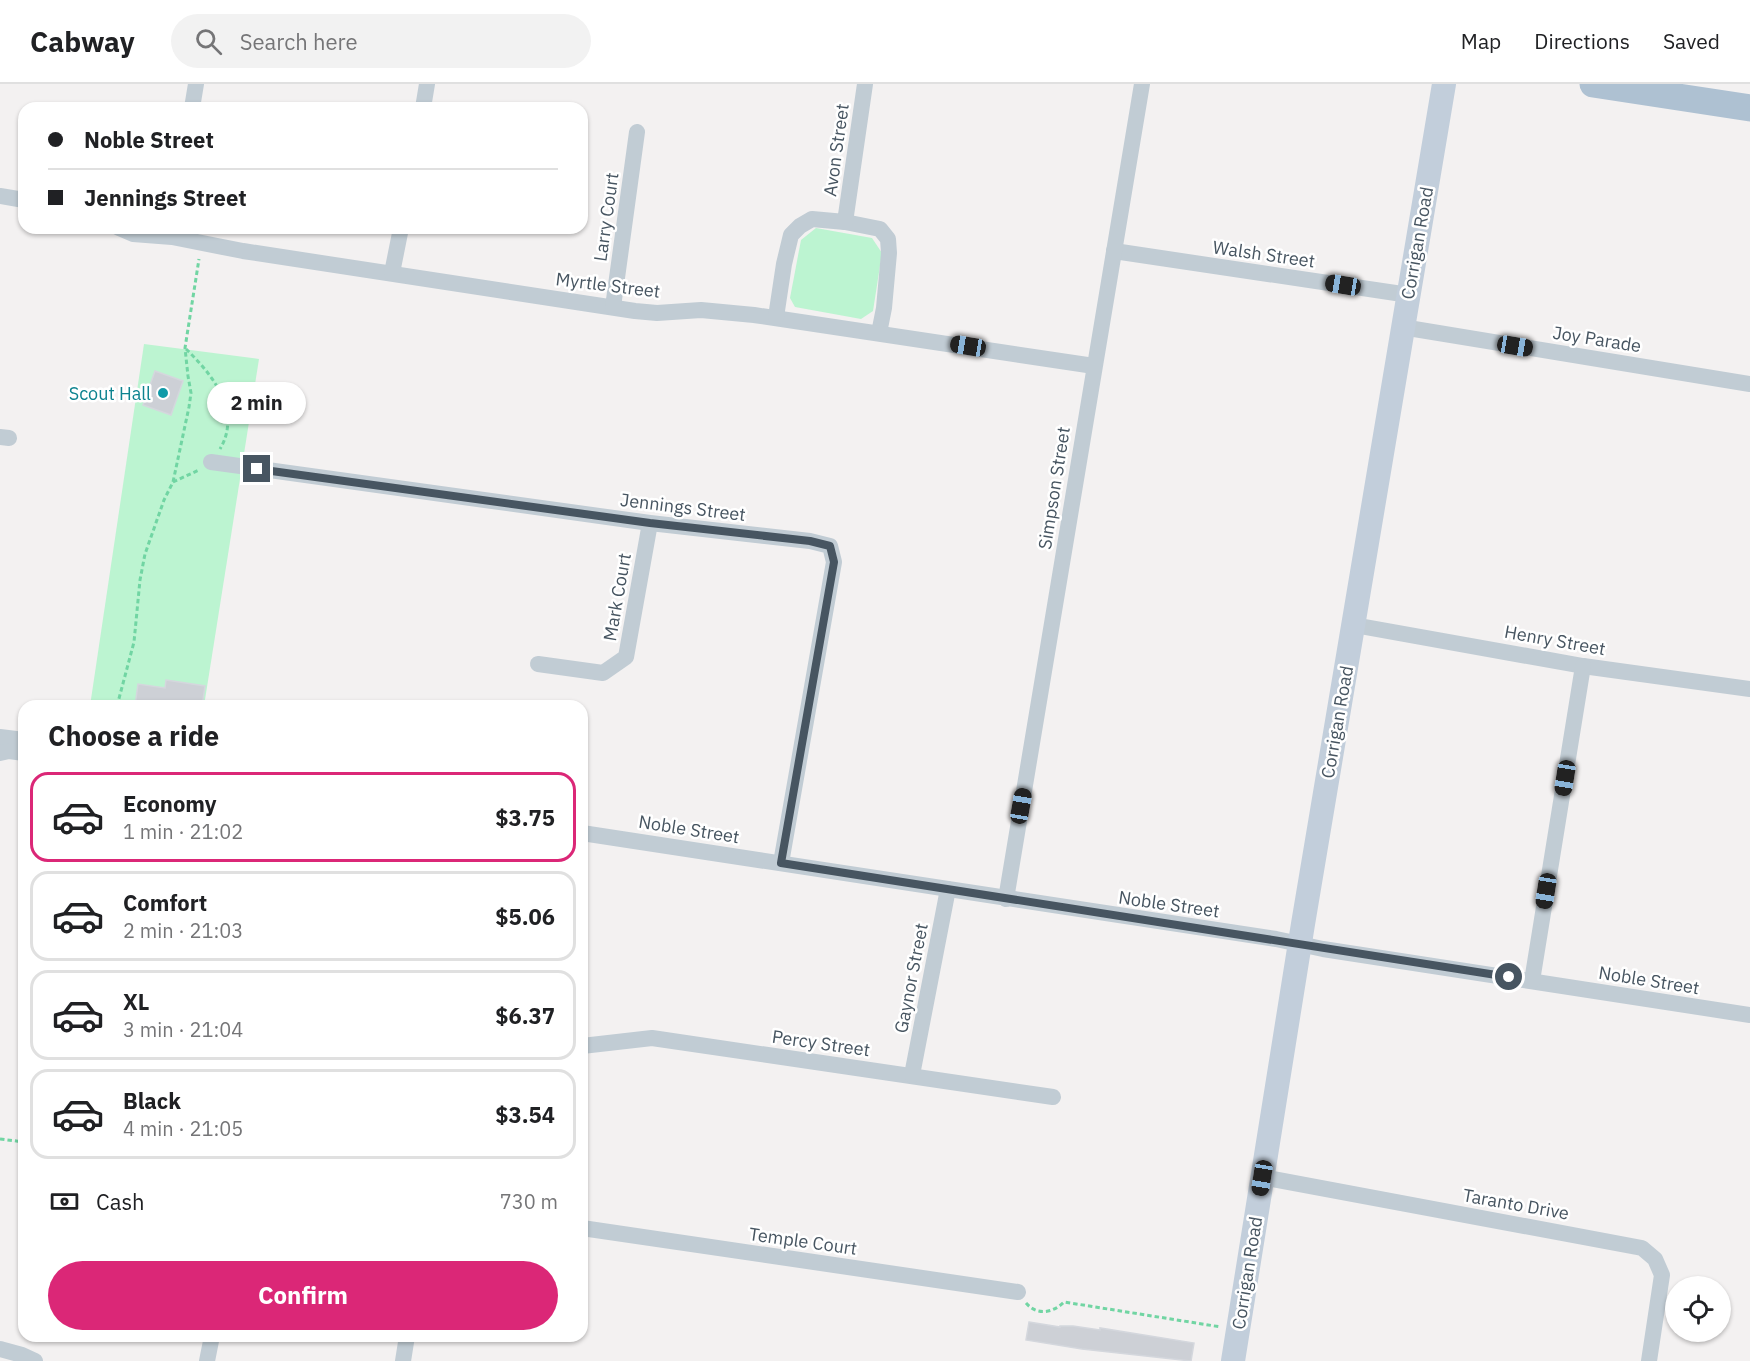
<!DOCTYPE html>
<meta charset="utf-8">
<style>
body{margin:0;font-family:"IBM Plex Sans",sans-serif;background:#f2f2f2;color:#202124;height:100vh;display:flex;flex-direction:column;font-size:22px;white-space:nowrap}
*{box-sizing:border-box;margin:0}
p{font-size:20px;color:#757577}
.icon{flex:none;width:33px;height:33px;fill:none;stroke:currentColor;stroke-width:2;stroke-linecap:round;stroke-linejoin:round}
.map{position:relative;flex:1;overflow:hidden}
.drawer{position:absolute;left:18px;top:616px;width:570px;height:642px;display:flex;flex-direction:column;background:#fff;border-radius:18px;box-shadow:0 2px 4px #0004}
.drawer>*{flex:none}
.top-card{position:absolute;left:18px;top:18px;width:570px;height:132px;border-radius:18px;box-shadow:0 2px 4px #0004;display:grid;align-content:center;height:132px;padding:0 30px;background:#fff}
.tools{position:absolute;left:1665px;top:1192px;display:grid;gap:12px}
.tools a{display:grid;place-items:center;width:66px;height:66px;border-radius:50%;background:#fff;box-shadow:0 2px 4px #0004;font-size:30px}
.end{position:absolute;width:27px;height:27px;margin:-14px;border:8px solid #475561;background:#fff;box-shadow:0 0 0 3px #fff}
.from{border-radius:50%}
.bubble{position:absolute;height:42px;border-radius:21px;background:#fff;box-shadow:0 2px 4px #0004;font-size:20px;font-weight:800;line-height:42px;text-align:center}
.car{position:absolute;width:18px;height:36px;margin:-18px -9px;border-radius:8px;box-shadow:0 0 4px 2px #0007;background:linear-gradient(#222 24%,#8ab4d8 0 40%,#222 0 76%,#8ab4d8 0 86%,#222 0)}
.top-card b{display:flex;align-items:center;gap:21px;height:57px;font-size:22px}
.top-card b+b{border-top:2px solid #e0e0e0}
.top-card i{width:15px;height:15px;background:#202124}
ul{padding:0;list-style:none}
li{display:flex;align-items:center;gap:18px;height:90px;margin:0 12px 9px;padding:0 18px;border:3px solid #e0e0e0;border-radius:18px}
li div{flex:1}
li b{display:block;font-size:22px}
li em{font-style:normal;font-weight:800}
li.active{border-color:#db2777}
li>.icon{width:54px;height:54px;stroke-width:1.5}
h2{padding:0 30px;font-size:27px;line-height:72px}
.pay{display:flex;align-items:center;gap:15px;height:66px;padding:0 30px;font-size:22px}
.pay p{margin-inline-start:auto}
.cta{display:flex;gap:12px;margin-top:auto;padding:12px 30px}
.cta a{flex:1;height:69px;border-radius:36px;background:#db2777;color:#fff;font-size:24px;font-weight:800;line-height:69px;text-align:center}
header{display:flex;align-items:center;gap:36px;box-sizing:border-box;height:84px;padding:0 30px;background:#fff;border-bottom:2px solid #e0e0e0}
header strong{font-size:28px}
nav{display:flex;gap:33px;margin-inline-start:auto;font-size:21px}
.search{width:420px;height:54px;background:#f2f2f2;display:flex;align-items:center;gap:15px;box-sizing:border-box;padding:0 21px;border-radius:33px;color:#757577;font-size:22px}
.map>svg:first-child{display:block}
.green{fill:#bcf4d1}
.building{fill:#cdd0d6;stroke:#d4d7dd;stroke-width:1.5}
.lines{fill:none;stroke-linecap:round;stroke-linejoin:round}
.path{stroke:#71d5a3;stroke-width:3;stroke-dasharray:4.5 3;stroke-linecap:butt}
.minor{stroke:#c1ccd4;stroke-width:16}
.secondary{stroke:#c2cedb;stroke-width:24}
.primary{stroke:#aec1d2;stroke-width:27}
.route{stroke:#475561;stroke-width:8}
.culture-dot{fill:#0f9aa8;stroke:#fff;stroke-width:2}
.labels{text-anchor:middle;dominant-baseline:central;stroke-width:5;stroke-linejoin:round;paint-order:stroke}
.street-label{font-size:18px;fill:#475561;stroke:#fff}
.culture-label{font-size:18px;fill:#0d838f;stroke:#fff;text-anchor:end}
</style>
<header>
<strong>Cabway</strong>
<div class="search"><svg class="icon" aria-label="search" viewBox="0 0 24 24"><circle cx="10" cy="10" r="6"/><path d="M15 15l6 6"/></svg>Search here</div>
<nav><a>Map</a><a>Directions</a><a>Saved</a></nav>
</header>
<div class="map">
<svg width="1750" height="1277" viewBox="0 0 1750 1277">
<rect width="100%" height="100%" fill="#f3f1f1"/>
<g class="green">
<path d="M816,144L872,154L882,169L873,227L861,235L795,223L790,214L801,156Z"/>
<path d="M144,260L259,275L204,622H90Z"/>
</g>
<g class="building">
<path d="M155,287L183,297L171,331L143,321Z"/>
<path d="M166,596L205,602L202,622H135L138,600L165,604Z"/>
<path d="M1029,1238L1060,1243V1242H1073L1100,1246V1244L1194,1259L1191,1277L1082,1265L1026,1256Z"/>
</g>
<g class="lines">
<g class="path">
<path d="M186,265C213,291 242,328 220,365"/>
<path d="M173,398L199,386"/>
<path d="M117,622L134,558L140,496L145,470L164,416L173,398L189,323L191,309L188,292L185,264L199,175"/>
<path d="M0,1055L24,1058"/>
<path d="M1026,1219C1037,1232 1053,1229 1064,1218L1221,1243"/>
</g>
<g class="minor">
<path d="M192,24L196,0"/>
<path d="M423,24L427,0"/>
<path d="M0,112L24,116"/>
<path d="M845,138L880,145L888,155L889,169L884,224L879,249"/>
<path d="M119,144L133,150L172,153L243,167L635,227L657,229L701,226L754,231L1094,282"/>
<path d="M1114,167L1409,211"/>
<path d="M392,189L401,144"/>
<path d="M613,223L637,48"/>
<path d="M776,233L784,180L791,151L800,142L812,135L845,138L865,0"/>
<path d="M1402,243L1750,300"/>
<path d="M0,353L9,354"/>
<path d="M211,378L650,439L810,457L830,462L834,478L781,779"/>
<path d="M1354,541L1583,582L1750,605"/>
<path d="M538,580L603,589L626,573L650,439"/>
<path d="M0,653L24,656"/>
<path d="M0,669L9,667L24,669"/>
<path d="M582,749L1276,855L1323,865L1750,931"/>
<path d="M1006,815L1142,0"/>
<path d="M1532,897L1583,582"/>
<path d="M582,962L652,954L1053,1013"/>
<path d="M912,991L948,805"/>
<path d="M1262,1093L1642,1164L1655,1175L1662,1191L1649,1277"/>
<path d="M582,1144L1018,1208"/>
<path d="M0,1265L22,1271L35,1277"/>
<path d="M207,1277L212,1252"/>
<path d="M403,1277L407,1252"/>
</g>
<path class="secondary" d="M1233,1277L1303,840L1444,0"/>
<path class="primary" d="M1593,0L1750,24"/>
</g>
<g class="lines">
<path class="route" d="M257,385L650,439L810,457L830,462L834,478L781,779L1509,893"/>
</g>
<circle class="culture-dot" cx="163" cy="309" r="6"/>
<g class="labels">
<g class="street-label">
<text transform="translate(836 66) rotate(-82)">Avon Street</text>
<text transform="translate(606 133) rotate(-82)">Larry Court</text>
<text transform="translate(1417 159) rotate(-80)">Corrigan Road</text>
<text transform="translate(1264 170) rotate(8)">Walsh Street</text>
<text transform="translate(608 201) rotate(7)">Myrtle Street</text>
<text transform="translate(1597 255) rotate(9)">Joy Parade</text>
<text transform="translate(1054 404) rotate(-81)">Simpson Street</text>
<text transform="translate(683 423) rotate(7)">Jennings Street</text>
<text transform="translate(617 513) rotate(-80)">Mark Court</text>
<text transform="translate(1555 556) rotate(10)">Henry Street</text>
<text transform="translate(1337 638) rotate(-80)">Corrigan Road</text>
<text transform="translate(689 745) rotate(9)">Noble Street</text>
<text transform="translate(1169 820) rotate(8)">Noble Street</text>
<text transform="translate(911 894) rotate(-79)">Gaynor Street</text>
<text transform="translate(1649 896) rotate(9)">Noble Street</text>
<text transform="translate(821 959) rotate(8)">Percy Street</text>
<text transform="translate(1516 1120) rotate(10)">Taranto Drive</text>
<text transform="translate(803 1157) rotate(8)">Temple Court</text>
<text transform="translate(1247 1189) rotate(-81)">Corrigan Road</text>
</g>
<g class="culture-label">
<text x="151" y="309">Scout Hall</text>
</g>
</g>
</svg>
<div class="tools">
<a><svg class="icon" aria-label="locate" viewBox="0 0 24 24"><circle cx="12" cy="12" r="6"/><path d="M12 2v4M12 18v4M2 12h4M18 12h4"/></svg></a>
</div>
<i class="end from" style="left:1509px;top:893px"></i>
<i class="end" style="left:257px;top:385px"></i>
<div class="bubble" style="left:207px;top:298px;width:99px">2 min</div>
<i class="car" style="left:1343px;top:201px;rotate:279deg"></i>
<i class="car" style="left:968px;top:262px;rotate:279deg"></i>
<i class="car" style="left:1515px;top:262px;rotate:99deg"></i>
<i class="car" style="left:1565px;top:694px;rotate:189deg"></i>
<i class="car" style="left:1021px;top:722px;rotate:10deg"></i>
<i class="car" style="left:1546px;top:807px;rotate:189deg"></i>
<i class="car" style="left:1262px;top:1094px;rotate:189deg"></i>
<div class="top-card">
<b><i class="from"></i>Noble Street</b>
<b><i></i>Jennings Street</b>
</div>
<section class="drawer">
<h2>Choose a ride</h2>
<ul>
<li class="active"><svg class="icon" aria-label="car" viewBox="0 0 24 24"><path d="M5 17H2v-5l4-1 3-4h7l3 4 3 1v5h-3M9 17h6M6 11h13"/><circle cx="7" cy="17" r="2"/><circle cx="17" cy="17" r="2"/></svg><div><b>Economy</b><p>1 min · 21:02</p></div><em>$3.75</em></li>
<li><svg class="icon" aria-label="car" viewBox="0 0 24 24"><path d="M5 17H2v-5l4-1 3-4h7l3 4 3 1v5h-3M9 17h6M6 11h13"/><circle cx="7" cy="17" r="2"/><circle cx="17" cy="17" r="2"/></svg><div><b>Comfort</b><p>2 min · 21:03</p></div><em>$5.06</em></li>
<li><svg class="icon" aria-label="car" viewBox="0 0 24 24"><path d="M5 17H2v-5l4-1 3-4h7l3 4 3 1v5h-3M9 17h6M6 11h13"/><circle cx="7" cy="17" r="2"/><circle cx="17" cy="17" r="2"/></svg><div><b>XL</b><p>3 min · 21:04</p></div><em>$6.37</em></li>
<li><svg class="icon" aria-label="car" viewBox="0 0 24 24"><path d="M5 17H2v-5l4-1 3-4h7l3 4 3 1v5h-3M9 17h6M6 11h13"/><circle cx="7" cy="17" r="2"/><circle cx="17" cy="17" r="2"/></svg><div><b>Black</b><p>4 min · 21:05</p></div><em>$3.54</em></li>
</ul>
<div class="pay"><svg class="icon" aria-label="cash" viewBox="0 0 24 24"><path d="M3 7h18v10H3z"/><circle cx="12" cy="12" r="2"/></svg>Cash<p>730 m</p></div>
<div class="cta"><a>Confirm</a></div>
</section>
</div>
